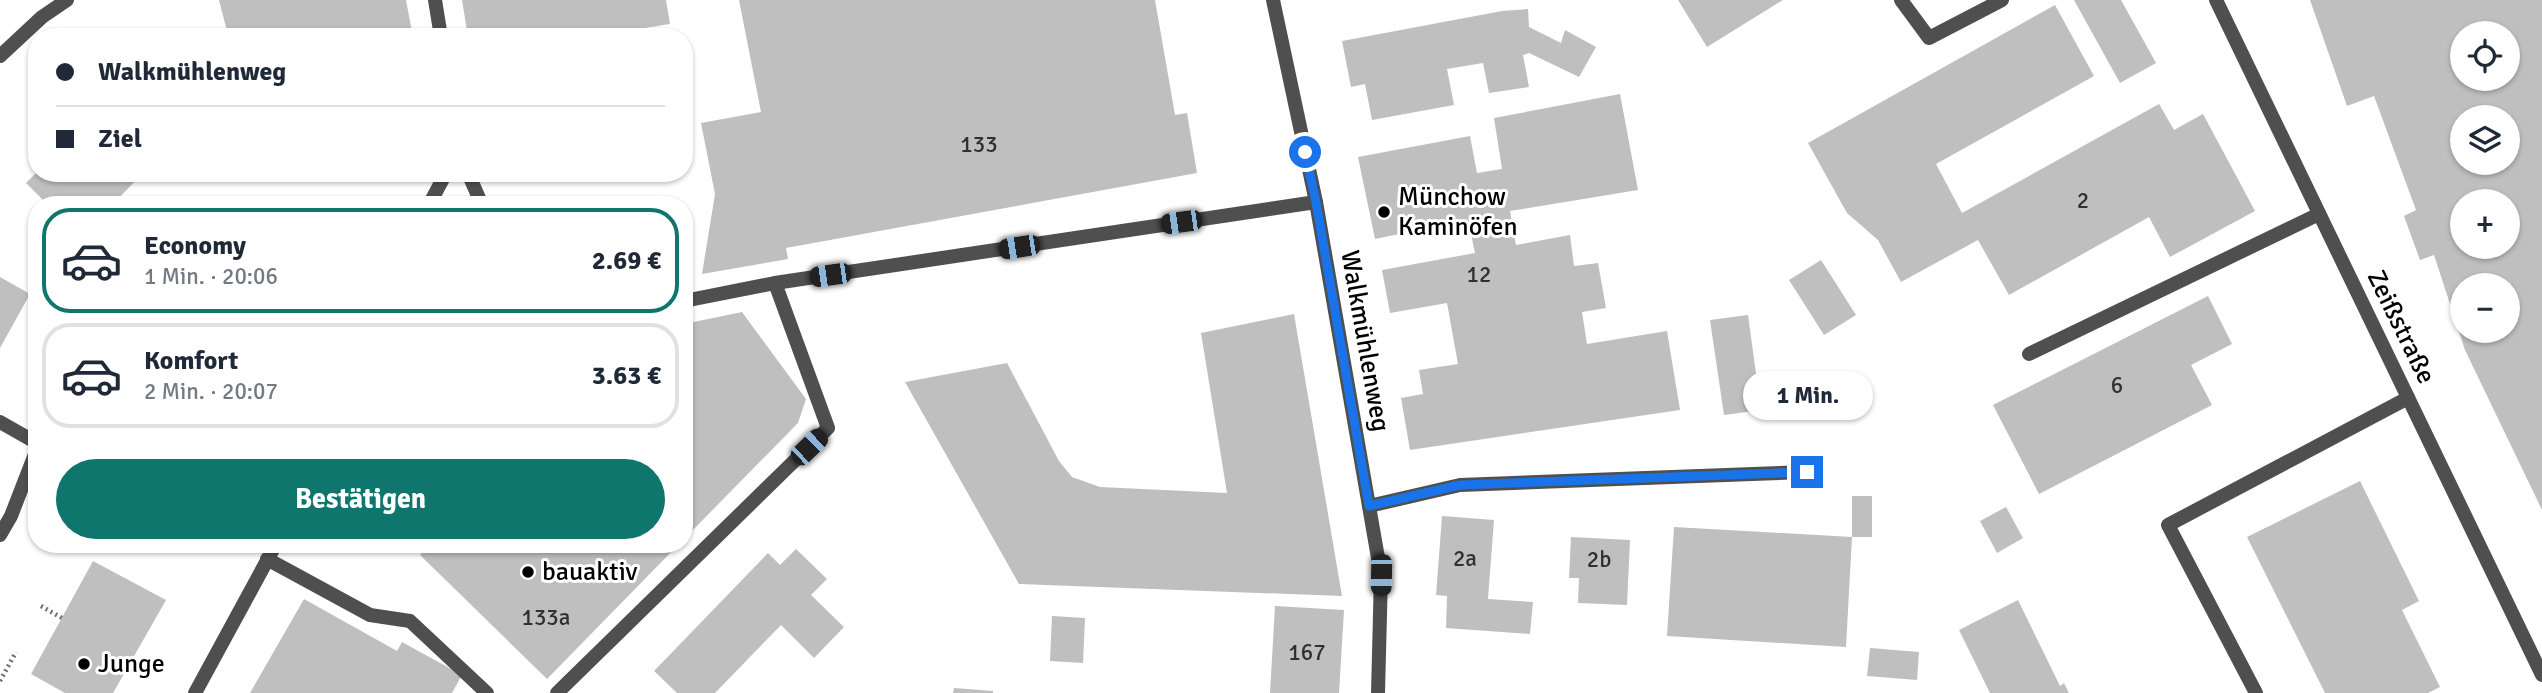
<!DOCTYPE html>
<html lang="de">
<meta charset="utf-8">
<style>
body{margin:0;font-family:Signika,sans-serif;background:#f6f6f7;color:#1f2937;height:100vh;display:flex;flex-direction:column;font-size:26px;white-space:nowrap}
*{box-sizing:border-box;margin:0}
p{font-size:23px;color:#747a83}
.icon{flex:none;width:38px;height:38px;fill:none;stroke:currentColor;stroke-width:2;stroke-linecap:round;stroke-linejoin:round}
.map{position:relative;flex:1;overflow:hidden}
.panel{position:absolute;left:28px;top:196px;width:665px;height:357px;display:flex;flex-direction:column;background:#fff;border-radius:28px;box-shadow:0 2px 5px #0004}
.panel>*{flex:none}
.top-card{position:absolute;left:28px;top:28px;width:665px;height:154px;border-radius:28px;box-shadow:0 2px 5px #0004;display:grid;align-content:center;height:154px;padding:0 28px;background:#fff}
.tools{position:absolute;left:2450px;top:21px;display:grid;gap:14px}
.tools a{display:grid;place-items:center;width:70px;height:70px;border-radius:50%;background:#fff;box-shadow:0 2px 5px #0004;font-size:35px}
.end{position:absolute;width:32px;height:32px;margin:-16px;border:9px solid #1a73e8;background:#fff;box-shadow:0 0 0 4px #fff}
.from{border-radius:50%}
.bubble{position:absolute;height:49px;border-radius:24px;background:#fff;box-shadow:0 2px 5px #0004;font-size:23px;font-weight:800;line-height:49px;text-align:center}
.car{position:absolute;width:21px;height:42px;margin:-21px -10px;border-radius:9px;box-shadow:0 0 5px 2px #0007;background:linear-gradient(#222 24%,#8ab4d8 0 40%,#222 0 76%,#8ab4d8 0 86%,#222 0)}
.top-card b{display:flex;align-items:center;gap:24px;height:66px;font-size:26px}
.top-card b+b{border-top:2px solid #e0e1e3}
.top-card i{width:18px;height:18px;background:#1f2937}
ul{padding:12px 0 0;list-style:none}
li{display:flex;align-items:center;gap:21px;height:105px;margin:0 14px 10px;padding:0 14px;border:4px solid #e0e1e3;border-radius:28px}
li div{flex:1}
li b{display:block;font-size:26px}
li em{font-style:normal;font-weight:800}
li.selected{border-color:#0f766e}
li>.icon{width:63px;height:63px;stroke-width:1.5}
.action{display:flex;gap:14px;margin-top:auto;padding:14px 28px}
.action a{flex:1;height:80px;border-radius:42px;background:#0f766e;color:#fff;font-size:28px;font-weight:800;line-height:80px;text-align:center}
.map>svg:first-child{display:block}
.building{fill:#bfbfbf;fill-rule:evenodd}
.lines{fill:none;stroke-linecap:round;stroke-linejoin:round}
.path{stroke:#717171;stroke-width:4.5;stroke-dasharray:2 3.5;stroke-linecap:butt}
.lane{stroke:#4f4f4f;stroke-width:14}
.street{stroke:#4f4f4f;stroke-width:14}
.route{stroke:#1a73e8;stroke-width:9}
.poi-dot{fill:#000;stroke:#fff;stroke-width:2.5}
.labels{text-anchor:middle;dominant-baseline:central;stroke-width:6;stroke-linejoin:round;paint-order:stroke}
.number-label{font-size:23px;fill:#303030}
.poi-label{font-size:26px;fill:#000;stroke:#fff;text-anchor:start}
.street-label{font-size:26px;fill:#000;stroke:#fff}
</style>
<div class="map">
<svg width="2542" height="693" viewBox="0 0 2542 693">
<rect width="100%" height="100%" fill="#fff"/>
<g class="building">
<path d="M219,0H406L413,37H206L227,31Z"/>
<path d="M462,0H666L670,24L588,37H468Z"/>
<path d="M739,0H1155L1175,115L1187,113L1197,173L786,248L788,259L702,274L715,194L701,123L761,112Z"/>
<path d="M1678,0H1783L1707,47Z"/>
<path d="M2074,0H2121L2156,63L2120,83Z"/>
<path d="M2310,0H2542V510L2465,350L2434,255L2420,260L2404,216L2416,210L2374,96L2347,106ZM2462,33H2508V79H2462ZM2462,117H2508V163H2462ZM2462,201H2508V247H2462ZM2462,285H2508V331H2462Z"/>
<path d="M2055,5L2094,76L1936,164L1962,213L2159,104L2174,130L2203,114L2255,211L2170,257L2149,217L2009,295L1978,240L1901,282L1878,240L1847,213L1808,143Z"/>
<path d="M1528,9L1529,27L1561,43L1565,30L1596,47L1579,77L1529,53L1523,55L1529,87L1489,93L1483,63L1447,69L1454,105L1372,120L1365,84L1351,87L1342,41L1502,11Z"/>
<path d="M1620,94L1638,190L1510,211L1516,245L1570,235L1574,266L1598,263L1606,308L1582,312L1587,344L1667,331L1680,410L1410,450L1401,398L1423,394L1419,370L1458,364L1447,303L1390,313L1382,270L1475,253L1468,220L1375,239L1358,157L1470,136L1477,173L1502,169L1494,118Z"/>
<path d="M36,173H143L112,205H48L26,183Z"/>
<path d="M1821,260L1856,315L1824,335L1789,280Z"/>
<path d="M0,277L30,294L0,348Z"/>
<path d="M2208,296L2232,344L2191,365L2212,405L2039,494L1993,405Z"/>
<path d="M742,312L806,399L798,423L684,539V324Z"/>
<path d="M1294,314L1342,596L1019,584L905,382L1007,363L1059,461L1072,477L1100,487L1227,493L1201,333Z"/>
<path d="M1748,315L1761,410L1724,415L1710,320Z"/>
<path d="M2360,481L2419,601L2402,610L2440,687L2428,693H2325L2247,537Z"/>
<rect x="1852" y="496" width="20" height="41"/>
<path d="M2006,507L2023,538L1997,553L1980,521Z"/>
<path d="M1442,516L1494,520L1488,599L1533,602L1530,634L1446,628L1447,596L1436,595Z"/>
<path d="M1674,527L1852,537L1846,647L1667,636Z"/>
<path d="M1571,537L1630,540L1627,605L1578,603L1579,578H1569Z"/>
<path d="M430,544H679L547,679L420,555Z"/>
<path d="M796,549L827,579L811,595L844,627L814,658L781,625L715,693H677L654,671L768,553L780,565Z"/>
<path d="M93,561L166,600L113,693H65L31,674Z"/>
<path d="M304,599L397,651L402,642L462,675L452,693H250Z"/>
<path d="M2018,600L2060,686L2064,683L2069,693H1990L1959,630Z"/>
<path d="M1275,606L1344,610L1339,693H1270Z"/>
<path d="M1052,616L1085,618L1083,663L1050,661Z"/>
<path d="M1870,648L1919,652L1917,680L1867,676Z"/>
<path d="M954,688L993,691V693H953Z"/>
</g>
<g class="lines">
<g class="path">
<path d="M41,606L62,618"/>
<path d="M0,681L16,652"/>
</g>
<g class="lane">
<path d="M435,0L441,37"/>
<path d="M1901,0L1929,38L2002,0"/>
<path d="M468,173L482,205"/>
<path d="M429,205L446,173"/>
<path d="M684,301L775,283L1316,202"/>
<path d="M2029,354L2319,214"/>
<path d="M0,422L37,443"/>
<path d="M1369,506L1460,485L1807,472"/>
<path d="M0,535L11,516L37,449"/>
<path d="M267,559L370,615L410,621L487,693"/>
<path d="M195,693L276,544"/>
<path d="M557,693L828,428L775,283"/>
<path d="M2256,693L2168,525L2408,398"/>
</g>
<g class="street">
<path d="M1273,0L1316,202L1381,575L1378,693"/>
<path d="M2216,0L2542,675"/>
<path d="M0,56L42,17L67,0"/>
</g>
</g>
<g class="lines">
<path class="route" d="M1305,152L1316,202L1369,506L1460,485L1807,472"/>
</g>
<g class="poi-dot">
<circle cx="1384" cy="212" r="7"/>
<circle cx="528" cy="572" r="7"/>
<circle cx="84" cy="664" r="7"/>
</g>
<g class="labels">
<g class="number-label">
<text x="979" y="144">133</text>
<text x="2083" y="200">2</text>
<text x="1479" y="274">12</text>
<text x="2117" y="385">6</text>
<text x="1465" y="558">2a</text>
<text x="1599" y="559">2b</text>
<text x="546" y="617">133a</text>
<text x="1307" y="652">167</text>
</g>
<g class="poi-label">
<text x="1398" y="197">Münchow<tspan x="1398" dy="30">Kaminöfen</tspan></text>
<text x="542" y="572">bauaktiv</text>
<text x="98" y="664">Junge</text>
</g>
<g class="street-label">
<text transform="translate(2401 327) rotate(64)">Zeißstraße</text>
<text transform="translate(1365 341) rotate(80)">Walkmühlenweg</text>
</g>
</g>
</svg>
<div class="tools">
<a><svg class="icon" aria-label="locate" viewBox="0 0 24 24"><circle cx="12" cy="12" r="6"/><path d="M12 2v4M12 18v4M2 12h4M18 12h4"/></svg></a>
<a><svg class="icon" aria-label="layers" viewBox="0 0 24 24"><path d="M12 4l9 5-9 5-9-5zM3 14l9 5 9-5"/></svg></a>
<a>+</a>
<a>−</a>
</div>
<i class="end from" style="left:1305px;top:152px"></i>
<i class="end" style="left:1807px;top:472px"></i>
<div class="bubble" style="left:1743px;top:371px;width:130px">1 Min.</div>
<i class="car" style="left:1181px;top:222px;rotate:262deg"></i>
<i class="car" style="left:1019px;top:247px;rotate:261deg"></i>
<i class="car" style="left:830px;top:275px;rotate:262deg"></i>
<i class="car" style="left:809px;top:447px;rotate:46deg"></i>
<i class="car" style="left:1381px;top:575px;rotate:181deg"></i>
<div class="top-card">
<b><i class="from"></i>Walkmühlenweg</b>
<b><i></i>Ziel</b>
</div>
<section class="panel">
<ul>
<li class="selected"><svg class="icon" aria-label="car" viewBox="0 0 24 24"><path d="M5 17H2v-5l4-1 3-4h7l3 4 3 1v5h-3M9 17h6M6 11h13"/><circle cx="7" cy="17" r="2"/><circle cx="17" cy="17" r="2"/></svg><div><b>Economy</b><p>1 Min. · 20:06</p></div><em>2.69 €</em></li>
<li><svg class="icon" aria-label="car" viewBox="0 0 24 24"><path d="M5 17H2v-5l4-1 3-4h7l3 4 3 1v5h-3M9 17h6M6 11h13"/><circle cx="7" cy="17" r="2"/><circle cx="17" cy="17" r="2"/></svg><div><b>Komfort</b><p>2 Min. · 20:07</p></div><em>3.63 €</em></li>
</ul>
<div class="action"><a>Bestätigen</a></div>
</section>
</div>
